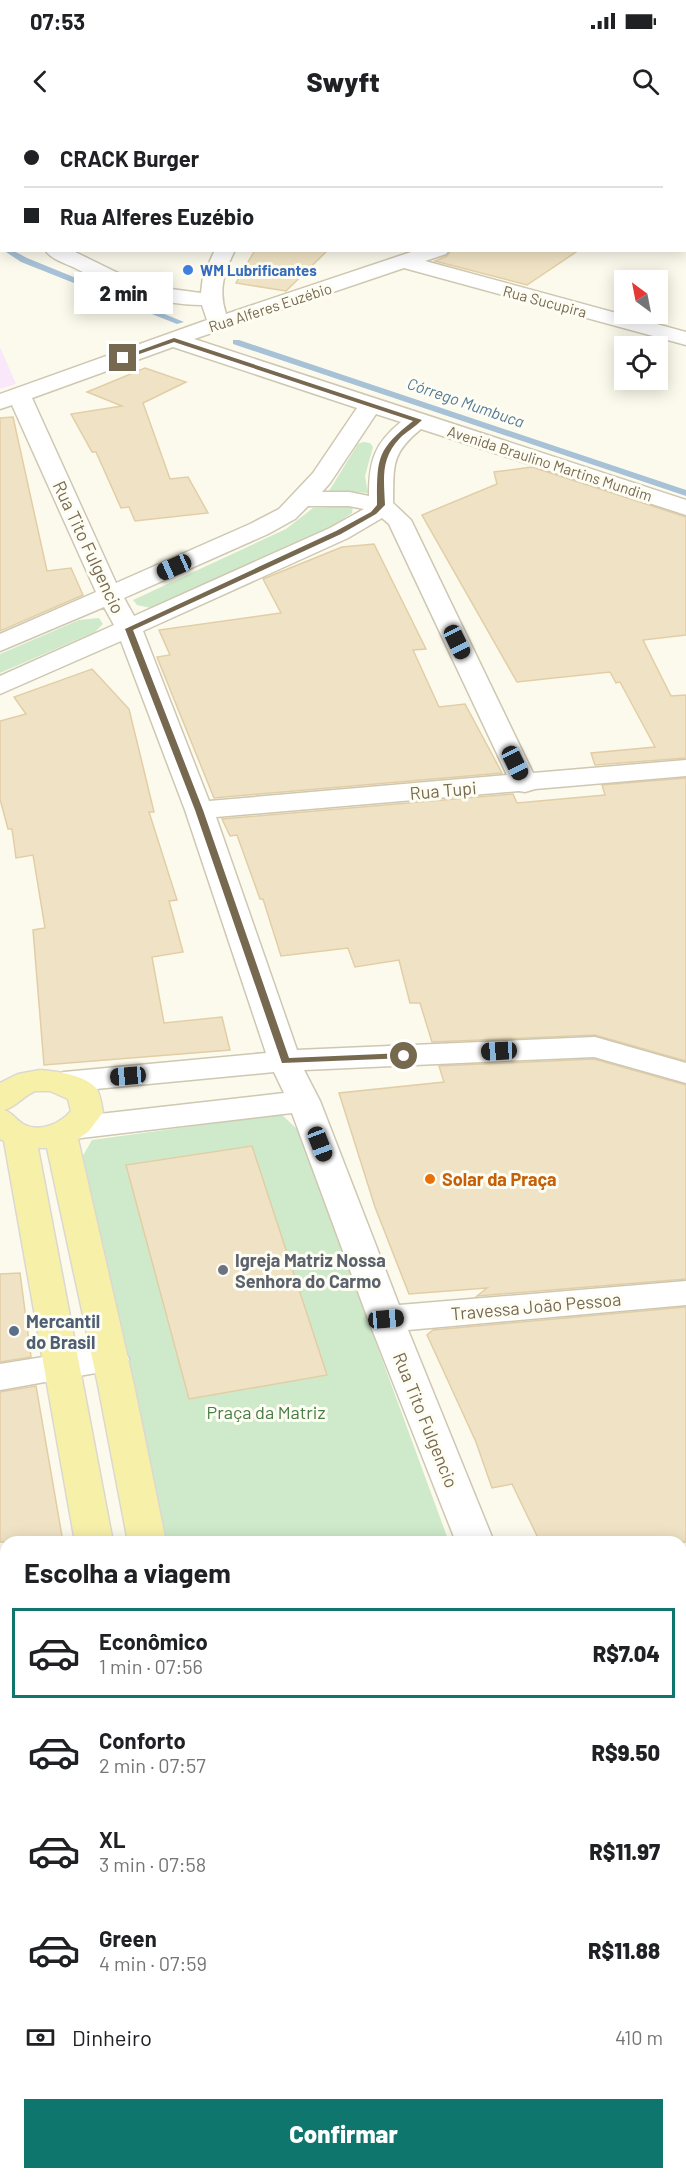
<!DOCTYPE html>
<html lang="pt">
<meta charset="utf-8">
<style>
body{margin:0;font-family:Barlow,sans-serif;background:#f6f6f6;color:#202124;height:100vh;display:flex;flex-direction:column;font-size:22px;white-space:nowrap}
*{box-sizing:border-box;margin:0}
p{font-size:20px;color:#757577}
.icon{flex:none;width:33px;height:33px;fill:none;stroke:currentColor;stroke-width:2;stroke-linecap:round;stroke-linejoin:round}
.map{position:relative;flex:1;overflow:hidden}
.sheet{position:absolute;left:0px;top:1416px;width:687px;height:644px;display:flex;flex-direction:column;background:#fff;border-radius:18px 18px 0 0;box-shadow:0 3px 15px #0003}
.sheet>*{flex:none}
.guide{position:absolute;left:0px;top:0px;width:687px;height:132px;box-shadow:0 3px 15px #0003;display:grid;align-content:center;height:132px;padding:0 24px;background:#fff}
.needle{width:39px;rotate:328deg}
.controls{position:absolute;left:614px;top:150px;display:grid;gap:12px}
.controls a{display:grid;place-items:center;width:54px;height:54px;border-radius:0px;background:#fff;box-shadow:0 3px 15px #0003;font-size:30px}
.end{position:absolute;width:27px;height:27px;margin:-14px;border:8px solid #77694f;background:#fff;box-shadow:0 0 0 3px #fff}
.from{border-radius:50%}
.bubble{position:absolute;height:42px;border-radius:0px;background:#fff;box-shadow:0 3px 15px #0003;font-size:20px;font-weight:800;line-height:42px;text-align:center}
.car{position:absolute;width:18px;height:36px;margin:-18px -9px;border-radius:8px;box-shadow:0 0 4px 2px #0007;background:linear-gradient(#222 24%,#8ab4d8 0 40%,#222 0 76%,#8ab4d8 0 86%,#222 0)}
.guide b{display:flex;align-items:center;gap:21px;height:57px;font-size:22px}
.guide b+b{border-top:2px solid #e0e0e0}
.guide i{width:15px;height:15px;background:#202124}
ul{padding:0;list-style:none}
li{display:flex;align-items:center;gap:18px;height:90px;margin:0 12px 9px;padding:0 12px;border:3px solid transparent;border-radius:0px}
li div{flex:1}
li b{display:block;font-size:22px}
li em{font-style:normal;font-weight:800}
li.current{border-color:#0f766e}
li>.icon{width:54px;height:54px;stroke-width:1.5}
h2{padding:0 24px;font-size:27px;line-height:72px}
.pay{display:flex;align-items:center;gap:15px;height:66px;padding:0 24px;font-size:22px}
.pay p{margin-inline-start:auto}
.button{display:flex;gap:12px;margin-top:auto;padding:12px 24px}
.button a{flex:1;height:69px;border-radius:0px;background:#0f766e;color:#fff;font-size:24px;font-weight:800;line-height:69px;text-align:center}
.status{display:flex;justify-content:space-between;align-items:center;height:42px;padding:0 30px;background:#fff;direction:ltr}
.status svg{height:16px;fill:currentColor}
header{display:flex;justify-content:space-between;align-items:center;height:78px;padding:0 24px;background:#fff;font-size:27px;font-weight:800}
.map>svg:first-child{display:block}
.education{fill:#f8e8f9}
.green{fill:#ceeaca}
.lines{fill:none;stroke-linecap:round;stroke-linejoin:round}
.stream{fill:#a7c2d7;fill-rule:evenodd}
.building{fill:#f0e3c5;stroke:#e2cea6;stroke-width:1.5}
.minor-casing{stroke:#cec7b1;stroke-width:3}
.major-casing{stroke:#dcd8d1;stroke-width:3}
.minor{fill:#fff;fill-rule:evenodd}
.major{fill:#f7f0a9;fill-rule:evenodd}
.route{fill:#77694f}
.shop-dot{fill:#3f7fe0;stroke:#fefdf3;stroke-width:2}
.food-dot{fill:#e8710a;stroke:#fefdf3;stroke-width:2}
.worship-dot{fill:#6b7280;stroke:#fefdf3;stroke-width:2}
.service-dot{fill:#5c6f8a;stroke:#fefdf3;stroke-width:2}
.labels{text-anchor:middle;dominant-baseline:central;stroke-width:6;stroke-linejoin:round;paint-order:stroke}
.far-shop-label{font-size:15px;font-weight:bold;fill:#366cbe;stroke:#fefdf3;text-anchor:start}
.far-street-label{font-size:15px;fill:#77694f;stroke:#fefdf3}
.far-water-label{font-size:16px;font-style:italic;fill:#507797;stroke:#fefdf3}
.street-label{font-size:18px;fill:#77694f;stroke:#fefdf3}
.food-label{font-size:18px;font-weight:bold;fill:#c56008;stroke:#fefdf3;text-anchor:start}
.worship-label{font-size:18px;font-weight:bold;fill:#5b616d;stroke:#fefdf3;text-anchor:start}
.service-label{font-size:18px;font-weight:bold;fill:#4e5e75;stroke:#fefdf3;text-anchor:start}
.park-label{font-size:18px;fill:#487c47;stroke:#fefdf3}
</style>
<div class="status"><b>07:53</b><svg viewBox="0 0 49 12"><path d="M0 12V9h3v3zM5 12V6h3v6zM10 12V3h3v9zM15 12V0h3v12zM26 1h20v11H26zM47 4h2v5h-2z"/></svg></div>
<header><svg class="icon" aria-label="back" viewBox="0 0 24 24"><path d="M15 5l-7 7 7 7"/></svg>Swyft<svg class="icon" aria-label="search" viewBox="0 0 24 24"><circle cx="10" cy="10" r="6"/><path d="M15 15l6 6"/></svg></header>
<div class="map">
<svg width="686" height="2059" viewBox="0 0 686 2059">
<rect width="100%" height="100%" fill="#fcfaec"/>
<path class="education" d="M0,227L16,264L0,269Z"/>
<g class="green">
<path d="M363,322L370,323L373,327L365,356L368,373L329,371L358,324Z"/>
<path d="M353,386L352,393C292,435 218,459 151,488L137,485L133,480L286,409L313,388Z"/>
<path d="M99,498L103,504L95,512L0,553V534L79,500Z"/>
<path d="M281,994L298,1010L449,1422H163L81,1039L92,1020Z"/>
</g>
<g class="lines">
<g class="stream">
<path d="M3,130H12L27,138L184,202L177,204L21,142Z"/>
<path d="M233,220H239L686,370V376L233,224Z"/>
</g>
</g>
<g class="building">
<path d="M255,130H328L286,171L236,163Z"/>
<path d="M451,130H579L527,165L435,141L447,136Z"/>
<path d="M145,248L186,262L143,283L170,359L188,357L208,393L135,401L129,387L121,388L96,332H92L71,294L122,286L87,272Z"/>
<path d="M13,297L47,451L71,448L83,475L0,511V298Z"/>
<path d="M532,347L686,397V515L643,520L671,576L686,575V638L595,645L591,633L655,627L620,562L616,563L610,552L517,562L422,395L497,364L494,352Z"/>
<path d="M374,424L426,529L413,530L439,587L465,584L502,653L214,678L157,537L170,535L159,510L281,493L263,459L342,427Z"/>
<path d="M92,549L129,589L154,692H149L177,780L169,781L183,832L152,837L164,903L222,897L230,930L44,945L33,810L45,808L33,735L16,738L12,709H8L0,679V601L26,594L14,577Z"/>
<path d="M686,658V941L595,915L432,922L420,883H410L399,840L355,847L348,828L281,836L263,779H260L237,715L230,716L222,699L513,674L517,683L605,675L602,665Z"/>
<path d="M594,939L686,965V1159L477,1176L487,1168L409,1174L375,1087L339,973L444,962L439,946Z"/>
<path d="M252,1026L327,1255L189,1279L126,1045Z"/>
<path d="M20,1153L31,1237L0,1242V1154Z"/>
<path d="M686,1187V1422H540L512,1364L492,1368L476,1322L427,1215L433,1210Z"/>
<path d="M36,1266L63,1422H0V1272Z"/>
</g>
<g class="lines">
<g class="minor-casing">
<g id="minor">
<path d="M284,0H302L283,2Z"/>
<path d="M0,9L2,10L0,24Z"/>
<path d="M0,82L2,83V96L0,95Z"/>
<path d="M45,130H71L118,153L156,167L201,173L203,156L215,130H235C224,152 218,170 226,194L417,130H449L446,134L425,141L686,212V225L404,148L194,219L686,380V395L421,309C390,334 394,346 393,383L411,400L533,653L686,640V656L535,669L525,672L519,671L216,697L297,930L595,917L686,943V963L594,937L304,950L320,981L399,1185L686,1161V1185L408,1210L494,1422H456L368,1199L292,993L73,1019L61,1016L57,1008L61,1000L73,997L284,973L274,952L64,972L53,969L48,962L53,955L64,952L266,933L185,690L121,521L0,574V556L114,505L104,487L0,531V514L96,472L12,285L0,289V274L207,200L202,185C156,185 114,168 73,147C64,143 51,139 45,130ZM173,227L357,288L313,353L279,389L250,404L116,463L32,278ZM376,294L401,302C374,324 369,341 369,376L349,372H322L330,363ZM308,386H349L364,389L330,408L134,496L124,478L268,414L295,399ZM382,398L389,404L507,655L209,681L143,511L348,418Z"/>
<path d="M111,1226L124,1230L129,1239L124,1248L0,1270V1244Z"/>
<path d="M686,1769V1807L681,1809V1771Z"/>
<path d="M681,1921L686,1923V1976L681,1974Z"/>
<path d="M6,2013V2054H16L0,2059V2015Z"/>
</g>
</g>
<g class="major-casing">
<g id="major">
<path d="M40,950C56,951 84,955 96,968C101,975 101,984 103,992L89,1011L78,1019L134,1265L166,1422H128L98,1265L47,1028H38L113,1422H75L4,1021L0,1019V963L18,954ZM35,971H50L68,979L71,991C60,1004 40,1013 23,1004C15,999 13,993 4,990C16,987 23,976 35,971Z"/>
<path d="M193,2054H241L242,2059H194Z"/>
<path d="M258,2054H306L307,2059H259Z"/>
</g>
</g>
<use href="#minor" class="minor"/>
<use href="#major" class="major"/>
</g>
<path class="route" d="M174,218L422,300C415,307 406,312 400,318C380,339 384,359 385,385L376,394L341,414L133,510L203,690L289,938L404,933L409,936L407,938L282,943L195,690L125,509L336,411L371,392L377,385C377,339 376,330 413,301L174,222L125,239L119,238Z"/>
<circle class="shop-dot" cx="188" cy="150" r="6"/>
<circle class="food-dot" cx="430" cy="1059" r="6"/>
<circle class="worship-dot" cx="223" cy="1150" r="6"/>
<circle class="service-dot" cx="14" cy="1211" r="6"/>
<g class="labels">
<g class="far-shop-label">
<text x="200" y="150">WM Lubrificantes</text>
</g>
<g class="far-street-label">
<text transform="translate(545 181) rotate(15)">Rua Sucupira</text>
<text transform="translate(270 187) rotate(-18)">Rua Alferes Euzébio</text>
<text transform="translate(550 343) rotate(18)">Avenida Braulino Martins Mundim</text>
</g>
<g class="far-water-label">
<text transform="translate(466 282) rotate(19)">Córrego Mumbuca</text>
</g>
<g class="street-label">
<text transform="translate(89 427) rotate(65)">Rua Tito Fulgencio</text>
<text transform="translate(443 670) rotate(-5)">Rua Tupi</text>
<text transform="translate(536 1186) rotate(-5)">Travessa João Pessoa</text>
<text transform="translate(426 1300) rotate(68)">Rua Tito Fulgencio</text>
</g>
<g class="food-label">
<text x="442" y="1059">Solar da Praça</text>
</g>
<g class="worship-label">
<text x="235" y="1140">Igreja Matriz Nossa<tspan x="235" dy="21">Senhora do Carmo</tspan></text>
</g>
<g class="service-label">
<text x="26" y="1201">Mercantil<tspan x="26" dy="21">do Brasil</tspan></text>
</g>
<g class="park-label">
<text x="266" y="1292">Praça da Matriz</text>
</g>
</g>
</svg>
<div class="controls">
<a><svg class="needle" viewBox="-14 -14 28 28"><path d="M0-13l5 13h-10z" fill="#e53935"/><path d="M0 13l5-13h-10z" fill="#757577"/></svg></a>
<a><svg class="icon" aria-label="locate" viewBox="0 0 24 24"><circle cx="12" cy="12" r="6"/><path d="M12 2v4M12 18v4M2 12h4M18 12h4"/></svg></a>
</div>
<i class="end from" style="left:404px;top:936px"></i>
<i class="end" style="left:123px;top:238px"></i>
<div class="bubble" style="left:74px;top:152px;width:99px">2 min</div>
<i class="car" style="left:174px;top:447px;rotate:246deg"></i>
<i class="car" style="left:457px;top:522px;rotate:154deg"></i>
<i class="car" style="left:515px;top:643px;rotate:154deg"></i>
<i class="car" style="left:499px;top:931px;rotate:267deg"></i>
<i class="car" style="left:128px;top:956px;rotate:265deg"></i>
<i class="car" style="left:320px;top:1024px;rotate:159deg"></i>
<i class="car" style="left:386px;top:1199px;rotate:85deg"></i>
<div class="guide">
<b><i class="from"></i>CRACK Burger</b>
<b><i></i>Rua Alferes Euzébio</b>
</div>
<section class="sheet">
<h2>Escolha a viagem</h2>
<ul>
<li class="current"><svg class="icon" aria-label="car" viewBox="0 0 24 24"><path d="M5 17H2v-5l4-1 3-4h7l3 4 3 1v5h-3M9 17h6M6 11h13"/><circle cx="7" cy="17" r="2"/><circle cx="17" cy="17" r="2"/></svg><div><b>Econômico</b><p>1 min · 07:56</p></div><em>R$7.04</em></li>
<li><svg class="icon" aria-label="car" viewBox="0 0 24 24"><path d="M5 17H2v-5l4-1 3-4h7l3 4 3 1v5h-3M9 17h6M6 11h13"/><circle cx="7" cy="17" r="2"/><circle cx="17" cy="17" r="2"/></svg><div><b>Conforto</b><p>2 min · 07:57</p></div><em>R$9.50</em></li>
<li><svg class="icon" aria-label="car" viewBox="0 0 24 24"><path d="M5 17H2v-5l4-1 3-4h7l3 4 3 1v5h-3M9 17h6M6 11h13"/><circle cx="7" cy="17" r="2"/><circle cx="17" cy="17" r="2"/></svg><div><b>XL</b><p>3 min · 07:58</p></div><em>R$11.97</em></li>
<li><svg class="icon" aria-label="car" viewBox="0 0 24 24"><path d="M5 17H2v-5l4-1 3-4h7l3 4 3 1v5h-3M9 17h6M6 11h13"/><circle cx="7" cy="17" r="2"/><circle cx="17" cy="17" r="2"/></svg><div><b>Green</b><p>4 min · 07:59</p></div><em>R$11.88</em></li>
</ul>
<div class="pay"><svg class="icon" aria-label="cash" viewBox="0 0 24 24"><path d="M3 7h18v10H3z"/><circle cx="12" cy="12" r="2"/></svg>Dinheiro<p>410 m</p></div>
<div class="button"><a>Confirmar</a></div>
</section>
</div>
